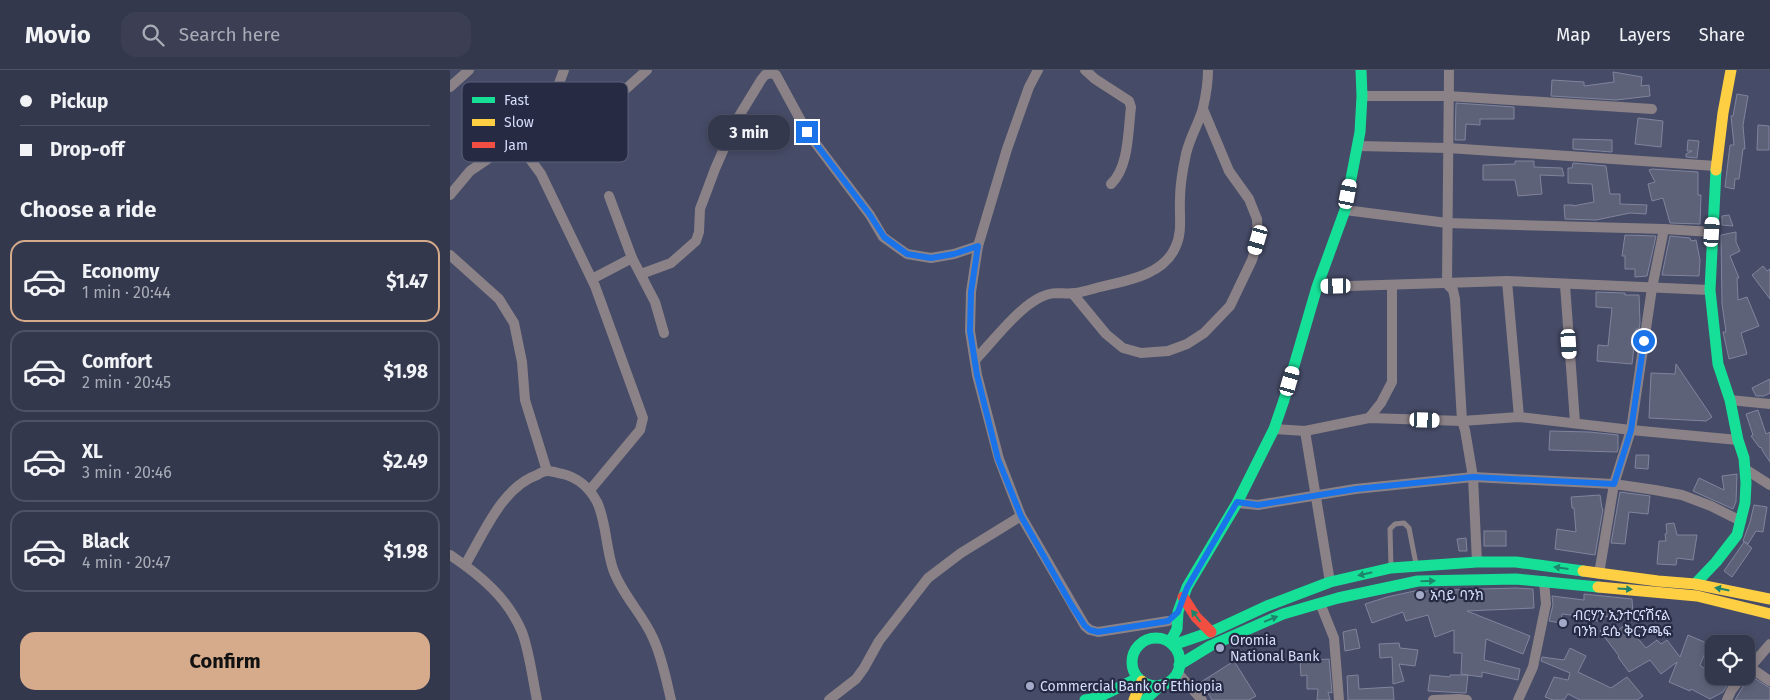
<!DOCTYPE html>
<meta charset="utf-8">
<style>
body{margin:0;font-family:"Fira Sans","Noto Sans Ethiopic",sans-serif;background:#3c3f54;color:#f1f3f6;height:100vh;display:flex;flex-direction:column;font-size:19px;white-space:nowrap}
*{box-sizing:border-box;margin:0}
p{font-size:16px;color:#a9acb6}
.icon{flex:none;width:28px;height:28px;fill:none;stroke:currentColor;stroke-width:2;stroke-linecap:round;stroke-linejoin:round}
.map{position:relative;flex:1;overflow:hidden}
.panel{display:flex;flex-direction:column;background:#34384d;width:450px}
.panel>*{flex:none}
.hud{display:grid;align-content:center;height:110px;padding:0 20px;background:#34384d}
.tools{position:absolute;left:1255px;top:565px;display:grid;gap:10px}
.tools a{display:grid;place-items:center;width:50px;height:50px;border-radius:10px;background:#34384d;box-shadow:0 2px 8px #0003,0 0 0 1px #4e5265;font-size:25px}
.end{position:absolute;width:22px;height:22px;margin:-11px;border:6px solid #1a73e8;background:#fff;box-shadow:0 0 0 2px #fff}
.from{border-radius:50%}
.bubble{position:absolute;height:35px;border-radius:15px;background:#34384d;box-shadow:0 2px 8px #0003,0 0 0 1px #4e5265;font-size:16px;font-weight:700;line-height:35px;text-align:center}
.car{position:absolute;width:15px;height:30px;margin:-15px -8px;border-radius:6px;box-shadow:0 0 4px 1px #0007;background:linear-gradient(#fff 24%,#345 0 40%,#fff 0 76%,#345 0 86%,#fff 0)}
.hud b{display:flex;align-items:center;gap:18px;height:48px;font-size:19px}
.hud b+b{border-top:1px solid #4e5265}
.hud i{width:12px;height:12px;background:#f1f3f6}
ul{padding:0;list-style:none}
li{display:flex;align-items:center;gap:15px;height:82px;margin:0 10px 8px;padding:0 10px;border:2px solid #4e5265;border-radius:15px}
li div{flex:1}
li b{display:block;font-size:19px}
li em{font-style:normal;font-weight:700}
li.active{border-color:#d6ab8b}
li>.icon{width:45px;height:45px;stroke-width:1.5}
h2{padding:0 20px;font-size:22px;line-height:60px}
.action{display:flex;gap:10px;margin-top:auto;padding:10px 20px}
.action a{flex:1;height:58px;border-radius:15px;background:#d6ab8b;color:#111;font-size:20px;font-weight:700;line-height:58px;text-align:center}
header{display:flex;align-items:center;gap:30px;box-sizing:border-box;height:70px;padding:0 25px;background:#34384d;border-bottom:1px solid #4e5265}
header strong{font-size:24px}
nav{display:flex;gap:28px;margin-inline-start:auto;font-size:18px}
.search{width:350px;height:45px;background:#3c3f54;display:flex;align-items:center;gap:12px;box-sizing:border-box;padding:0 18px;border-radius:15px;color:#a9acb6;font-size:19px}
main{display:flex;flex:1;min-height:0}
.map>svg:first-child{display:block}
.building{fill:#5d6279;stroke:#80849c}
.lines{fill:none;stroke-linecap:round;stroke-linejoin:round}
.lane{stroke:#8b8287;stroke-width:5}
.street{stroke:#8b8287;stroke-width:10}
.fast{stroke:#16e098;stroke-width:11}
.slow{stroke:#ffcf43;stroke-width:11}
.jam{stroke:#f24e42;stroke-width:11}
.oneway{fill:#1e856d}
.route{stroke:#1a73e8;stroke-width:6}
.poi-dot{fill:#a3aac8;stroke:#262a42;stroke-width:2}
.labels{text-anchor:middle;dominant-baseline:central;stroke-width:4.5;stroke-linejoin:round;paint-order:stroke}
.poi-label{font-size:14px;fill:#d5ddfc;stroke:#262a42;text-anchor:start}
.key{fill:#262a42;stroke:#5b607a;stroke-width:1}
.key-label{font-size:14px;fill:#d5ddfc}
</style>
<header>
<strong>Movio</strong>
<div class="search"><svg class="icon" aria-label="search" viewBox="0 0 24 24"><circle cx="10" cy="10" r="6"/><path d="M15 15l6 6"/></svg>Search here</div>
<nav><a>Map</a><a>Layers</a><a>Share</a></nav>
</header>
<main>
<section class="panel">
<div class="hud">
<b><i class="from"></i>Pickup</b>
<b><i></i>Drop-off</b>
</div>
<h2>Choose a ride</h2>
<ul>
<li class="active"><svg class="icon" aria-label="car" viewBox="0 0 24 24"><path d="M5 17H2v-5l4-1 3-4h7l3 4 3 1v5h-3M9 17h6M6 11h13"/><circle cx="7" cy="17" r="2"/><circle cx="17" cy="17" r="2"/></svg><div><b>Economy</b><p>1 min · 20:44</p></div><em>$1.47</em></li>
<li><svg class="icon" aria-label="car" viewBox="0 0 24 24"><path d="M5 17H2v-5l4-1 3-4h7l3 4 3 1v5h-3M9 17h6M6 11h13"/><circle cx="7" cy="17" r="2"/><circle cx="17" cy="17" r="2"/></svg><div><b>Comfort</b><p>2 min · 20:45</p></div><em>$1.98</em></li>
<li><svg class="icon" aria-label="car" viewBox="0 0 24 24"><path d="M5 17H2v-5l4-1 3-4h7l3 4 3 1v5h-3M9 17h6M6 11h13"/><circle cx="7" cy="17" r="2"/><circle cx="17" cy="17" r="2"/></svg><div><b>XL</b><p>3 min · 20:46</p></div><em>$2.49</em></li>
<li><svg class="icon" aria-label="car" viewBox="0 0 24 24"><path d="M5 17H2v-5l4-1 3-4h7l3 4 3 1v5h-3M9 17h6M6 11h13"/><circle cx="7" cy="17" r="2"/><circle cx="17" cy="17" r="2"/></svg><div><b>Black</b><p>4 min · 20:47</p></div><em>$1.98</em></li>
</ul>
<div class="action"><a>Confirm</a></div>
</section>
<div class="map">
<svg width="1320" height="630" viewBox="0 0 1320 630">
<rect width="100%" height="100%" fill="#464b67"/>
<g class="building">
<path d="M1163,2L1192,7L1191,16L1199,15L1200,26L1166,30L1101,26L1102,10L1134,12V16L1164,12Z"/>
<path d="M1287,24L1298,26L1293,55L1295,79H1293L1289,109H1285L1284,119L1275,117L1280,75H1284L1281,46H1283Z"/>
<path d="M1006,33L1064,37V49H1030V55L1016,54L1015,70H1005Z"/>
<path d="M1188,48L1213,51L1211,77L1185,74Z"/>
<path d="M1308,55L1319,56V80H1307Z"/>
<path d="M1123,69L1162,70V82L1123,79Z"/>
<path d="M1238,70L1249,71L1247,88L1236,87V84L1242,81H1237Z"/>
<path d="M1065,91H1084V97L1112,98L1114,106L1090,105L1092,124L1068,126L1065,110H1033V95L1065,94Z"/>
<path d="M1123,93L1156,96L1160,124H1170V134L1197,135L1196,144L1180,143L1146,150L1115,149L1114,135H1123V136L1144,132L1142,114L1118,113V98H1122Z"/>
<path d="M1202,99L1248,102V125H1251L1250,154L1220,153L1213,128L1202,131L1198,114L1205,112L1199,100Z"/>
<path d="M1279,145L1283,156L1272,155V146Z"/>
<path d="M1286,162V172L1290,181L1280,186L1289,208H1287L1288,230L1297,227L1309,256L1291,263L1297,284L1279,289L1273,262H1276L1272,234L1271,165Z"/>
<path d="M1175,165L1206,166L1197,206L1185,207V199H1175V186H1172Z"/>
<path d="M1220,166L1240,168L1241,171L1246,170L1250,190L1249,206L1212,205Z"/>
<path d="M1313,196L1317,201L1320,199V229L1302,205Z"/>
<path d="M1146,222L1175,223V225H1189L1190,253L1189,259H1186L1182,294L1147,291L1148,275L1158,276L1162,238L1146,237Z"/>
<path d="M1226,294L1262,347L1256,351L1199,348L1201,303L1225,304Z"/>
<path d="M1320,309V323L1314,326H1306L1302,318Z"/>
<path d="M1308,340L1316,364L1320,362V392L1312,380V378L1309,377L1301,366L1303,365L1296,344Z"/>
<path d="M1100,361L1139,362L1168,365V379L1167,382L1099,380Z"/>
<path d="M1186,385H1199L1198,399L1185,398Z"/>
<path d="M1287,404L1286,432L1283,439L1243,421L1249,408L1274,420L1272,406Z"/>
<path d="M1170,422L1200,426L1198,444L1179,442L1175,474L1161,473Z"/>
<path d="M1150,425L1152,438L1153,439L1145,485L1105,479L1107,459L1126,462L1124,438H1122L1121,427Z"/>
<path d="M1304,435L1317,437L1313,462L1306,461L1298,474L1293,471L1300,452Z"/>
<path d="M1224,453L1227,465H1247L1243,490L1227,488L1226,495L1207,494L1209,471H1216L1215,464L1217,463L1216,454Z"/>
<rect x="1034" y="461" width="22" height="15"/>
<path d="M1016,468L1017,481H1009L1007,469Z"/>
<path d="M1294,472L1302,478L1282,507L1274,501Z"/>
<path d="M1066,518L1083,519L1084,538L1017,541L1080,566L1073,584L1036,569L1034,590L1070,599L1068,610L1032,602V607L1011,604L1012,583H1004V560L985,567L978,545L956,551L953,542L922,553L915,534L937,527L969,520H972L973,522L985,519L996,520Z"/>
<path d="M1134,524L1182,529L1183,545L1150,547L1154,551H1129V546L1112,544L1111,553L1099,551L1103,535L1102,526L1134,530Z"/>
<path d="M1176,554L1196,578L1207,570L1211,574L1217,570L1230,587L1238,565L1259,574L1250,595L1264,606H1278L1281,609L1273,622L1260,629L1241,619L1240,621L1219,612L1227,592L1211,604L1200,590L1179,602L1168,587L1169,586L1150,561L1157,555L1163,564Z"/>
<path d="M906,559L910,578L895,581L893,562Z"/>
<path d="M949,573L950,578L968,580L965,596L949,594L954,611L943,614L942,587L930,588L929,574Z"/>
<path d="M1120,578L1136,586L1128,602L1161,618L1177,607L1193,626L1187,630H1130L1118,624L1114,630H1103L1095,627L1104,607L1118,610L1120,603L1091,591L1092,587L1114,590Z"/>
<path d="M879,589L882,623L878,622L880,630H867L868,619H857V605L851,606L850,591Z"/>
<path d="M784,591L806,626L799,630H762L751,612Z"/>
<path d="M908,605L909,619L943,617L944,630H898L897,606Z"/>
<path d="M980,605L1000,607V605H1018L1016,623L978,621Z"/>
<path d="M1301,606L1320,618V630H1285L1298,608Z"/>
</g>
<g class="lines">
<path class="lane" d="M941,498L940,459L945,454L954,453L959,458L966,494"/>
<g class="street">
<path d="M588,0L579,17L557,79L528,176L521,222L520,261L527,305L549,389L571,446L635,556L640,560L648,562L718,551"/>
<path d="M635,0L645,9L679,31L681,37C678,61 679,97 661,114"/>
<path d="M999,0L997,214L1003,220L1005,229L1012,351L1015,360L1023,407L1027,492"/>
<path d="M0,17L19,0"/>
<path d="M912,26H998L1202,39"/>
<path d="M113,39L107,19L114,0"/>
<path d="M66,70L91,104L145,216L193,348L190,360L140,420"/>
<path d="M908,76L998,78L1266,96"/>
<path d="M0,125L20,101L66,70L90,60L109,41L120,36H141L160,33L197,0"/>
<path d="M159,126L182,188L205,232L214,263"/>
<path d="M895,140L997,153L1214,159L1262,162"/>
<path d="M0,185L49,229L64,253L72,292L75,330L97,401"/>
<path d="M191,204L221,193L246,171L249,162L250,139L265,99L286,51L311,10L315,5L321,3L326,5L357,62L420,145L433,167L457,184L481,188L504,184L528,176"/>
<path d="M142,209L182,188"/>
<path d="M1057,211L1069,347"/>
<path d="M1115,215L1125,352"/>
<path d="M867,217L1057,211L1260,220"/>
<path d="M623,224L656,264L673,278L691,283L718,281L737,274L754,263L780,236L802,190L808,170L807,149L799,129L779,101L753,39"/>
<path d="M526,289C543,271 569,237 591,227C606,220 611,225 625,223C633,222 642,219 650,217C676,211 713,205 725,178C733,162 729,146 730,129C730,115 733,98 736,84C740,67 749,53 753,38C756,25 758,13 758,0"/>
<path d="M1280,330L1320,334"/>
<path d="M919,348L931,333L942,312V215"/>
<path d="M824,359L855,361L919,348L1012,351L1069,347L1181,360L1288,370"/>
<path d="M855,361L880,512"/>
<path d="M1295,399L1320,415"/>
<path d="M787,433L808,435L905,419L1023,407L1164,414L1205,420L1232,425L1261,436L1291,451"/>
<path d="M0,485C30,505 58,528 72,562C79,580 83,611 87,630"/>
<path d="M15,495C33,465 52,417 87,405C90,403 94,401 98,401C102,401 108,403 113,404C129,408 139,417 147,432C156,450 156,479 163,499C172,525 192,543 203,568C212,587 216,609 221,630"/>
<path d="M1149,504L1164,414L1181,360L1202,218L1214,159"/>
<path d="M870,533L884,568L889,630"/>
<path d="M1301,598L1320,611"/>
<path d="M727,602L752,630"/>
<path d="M1296,602L1320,574"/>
<path d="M379,630L406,609L414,598L429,571L478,508L511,483L571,446"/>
<path d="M983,630L1009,629L1017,630"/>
<path d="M1068,630L1083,597L1096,534L1094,511"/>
<path d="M1277,630L1281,621L1292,606"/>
</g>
<g class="fast">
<path d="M1245,514L1266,492L1287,465L1295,433L1296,413L1294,388L1288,370L1280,330L1268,294L1260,220L1266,100"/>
<circle cx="706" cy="592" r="24"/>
<path d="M720,572L727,559L728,542L737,517L787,433L824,359L834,330L867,217L895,140L910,62L912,26L911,0"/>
<path d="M723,575L761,562L817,536L880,512L941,498L1027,492H1066L1133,501"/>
<path d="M729,595L760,576L833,544L888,528L968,511L1066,509L1148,517"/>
<path d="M635,630L647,628L688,608"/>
<path d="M695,630L711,615"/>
</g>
<g class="slow">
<path d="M1266,100L1273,43L1281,0"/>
<path d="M1133,501L1208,511L1245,514L1320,529"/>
<path d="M1148,517L1247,526L1320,544"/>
<path d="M684,630L692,611"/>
</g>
<path class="jam" d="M733,527L746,547L761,562"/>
</g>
<defs><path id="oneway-solid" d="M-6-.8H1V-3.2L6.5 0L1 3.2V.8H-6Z" transform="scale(1.25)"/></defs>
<g class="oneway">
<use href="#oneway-solid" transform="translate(1111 498) rotate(-172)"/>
<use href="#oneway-solid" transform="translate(915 504) rotate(167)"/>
<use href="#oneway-solid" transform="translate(978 511) rotate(-1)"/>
<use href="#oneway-solid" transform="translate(1175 519) rotate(4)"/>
<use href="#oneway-solid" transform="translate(1272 519) rotate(-169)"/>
<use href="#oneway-solid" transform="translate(746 546) rotate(-127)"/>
<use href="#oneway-solid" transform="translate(821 549) rotate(-22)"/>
</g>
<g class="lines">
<path class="route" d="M357,62L420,145L434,167L457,184L481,188L504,184L528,176L521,222L520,261L527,305L548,389L571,446L622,536L635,556L640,560L648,562L718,551L728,542L737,518L787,432L808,435L906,419L1023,407L1164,414L1181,360L1194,271"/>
</g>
<g class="poi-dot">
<circle cx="970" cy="525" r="5"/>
<circle cx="1113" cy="553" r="5"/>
<circle cx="770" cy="578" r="5"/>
<circle cx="580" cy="616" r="5"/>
</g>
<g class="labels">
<g class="poi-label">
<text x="980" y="525">አባይ ባንክ</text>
<text x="1123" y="545">ብርሃን ኢንተርናሽናል<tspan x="1123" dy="16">ባንክ ደሴ ቅርንጫፍ</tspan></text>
<text x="780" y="570">Oromia<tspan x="780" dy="16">National Bank</tspan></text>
<text x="590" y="616">Commercial Bank of Ethiopia</text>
</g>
</g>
<rect x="12" y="12" width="166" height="80" rx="8" class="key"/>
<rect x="22" y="27" width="23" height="6" fill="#16e098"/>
<rect x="22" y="49" width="23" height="7" fill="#ffcf43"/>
<rect x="22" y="72" width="23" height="6" fill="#f24e42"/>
<g class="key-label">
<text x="54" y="35">Fast</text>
<text x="54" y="57">Slow</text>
<text x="54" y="80">Jam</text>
</g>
</svg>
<div class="tools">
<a><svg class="icon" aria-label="locate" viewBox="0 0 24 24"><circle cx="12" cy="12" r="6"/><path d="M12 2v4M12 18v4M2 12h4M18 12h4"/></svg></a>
</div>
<i class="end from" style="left:1194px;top:271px"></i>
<i class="end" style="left:357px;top:62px"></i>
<div class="bubble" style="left:258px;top:45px;width:82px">3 min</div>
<i class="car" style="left:898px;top:124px;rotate:11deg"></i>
<i class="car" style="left:1262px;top:162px;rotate:4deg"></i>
<i class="car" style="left:808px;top:170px;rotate:196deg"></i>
<i class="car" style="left:886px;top:216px;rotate:269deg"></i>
<i class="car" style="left:1119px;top:274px;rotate:176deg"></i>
<i class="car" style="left:840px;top:311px;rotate:16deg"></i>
<i class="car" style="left:975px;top:350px;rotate:92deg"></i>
</div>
</main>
